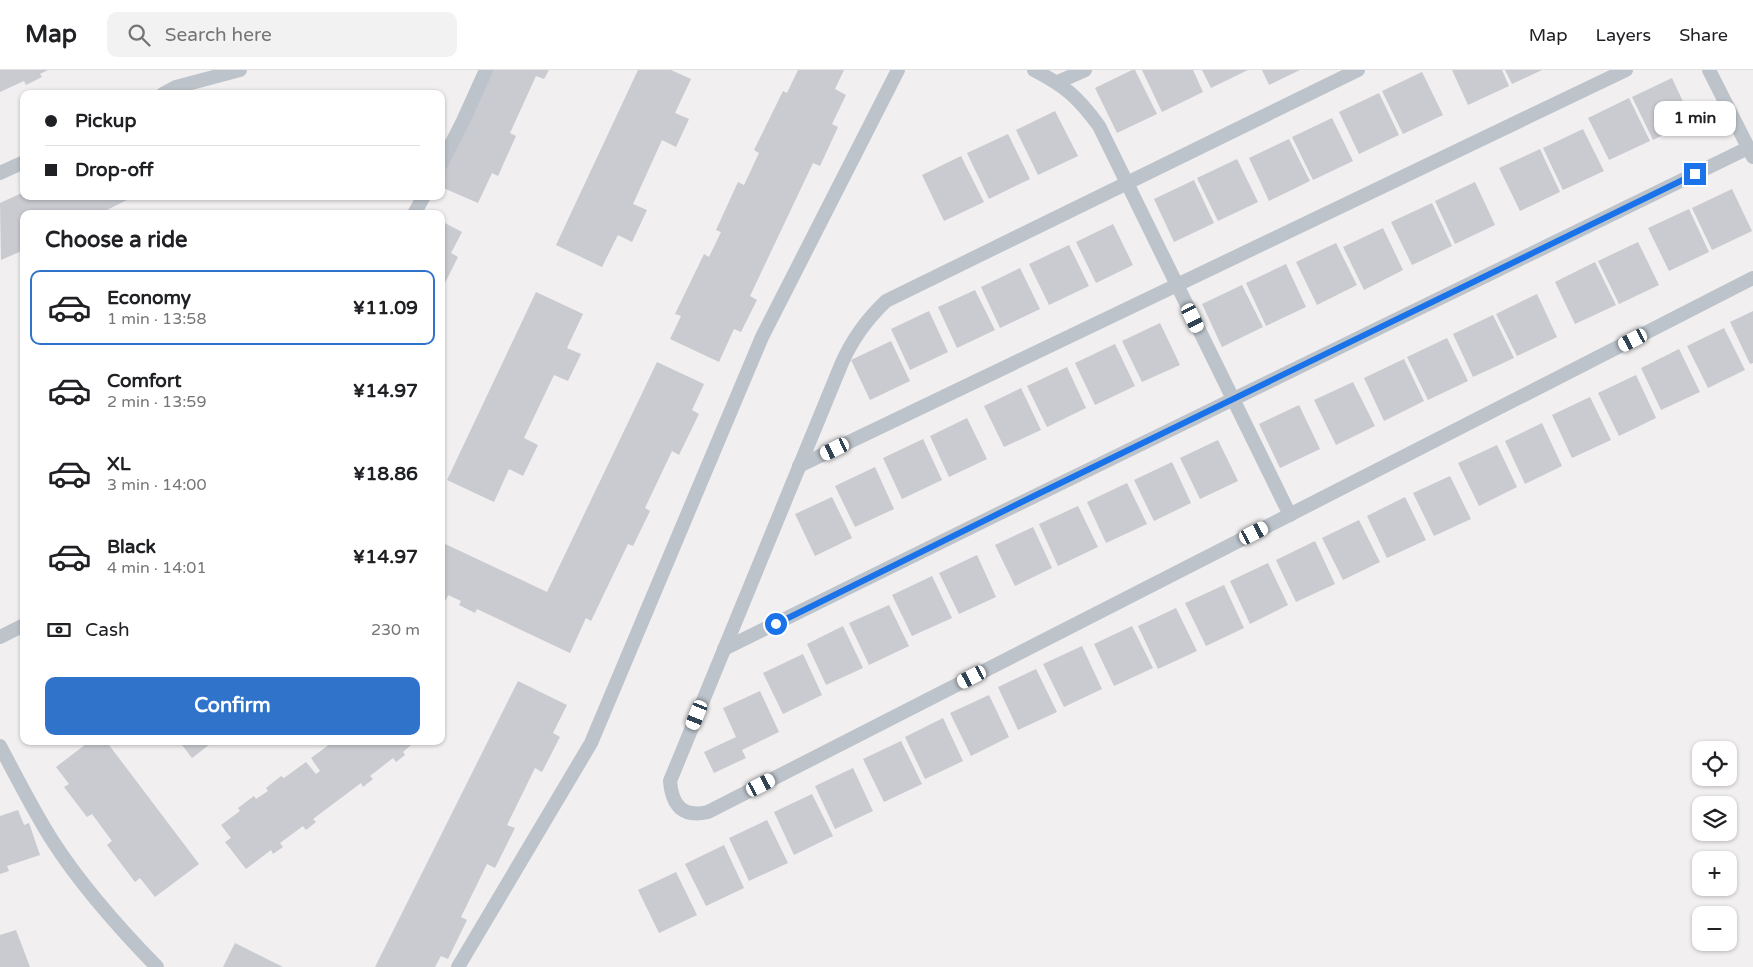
<!DOCTYPE html>
<meta charset="utf-8">
<style>
body{margin:0;font-family:"Varela Round",sans-serif;background:#f2f2f2;color:#202124;height:100vh;display:flex;flex-direction:column;font-size:19px;white-space:nowrap}
*{box-sizing:border-box;margin:0}
p{font-size:16px;color:#757577}
.icon{flex:none;width:28px;height:28px;fill:none;stroke:currentColor;stroke-width:2;stroke-linecap:round;stroke-linejoin:round}
.map{position:relative;flex:1;overflow:hidden}
.sheet{position:absolute;left:20px;top:140px;width:425px;height:535px;display:flex;flex-direction:column;background:#fff;border-radius:10px;box-shadow:0 1px 4px #0004}
.sheet>*{flex:none}
.banner{position:absolute;left:20px;top:20px;width:425px;height:110px;border-radius:10px;box-shadow:0 1px 4px #0004;display:grid;align-content:center;height:110px;padding:0 25px;background:#fff}
.controls{position:absolute;left:1692px;top:671px;display:grid;gap:10px}
.controls a{display:grid;place-items:center;width:45px;height:45px;border-radius:10px;background:#fff;box-shadow:0 1px 4px #0004;font-size:25px}
.end{position:absolute;width:22px;height:22px;margin:-11px;border:6px solid #1a73e8;background:#fff;box-shadow:0 0 0 2px #fff}
.from{border-radius:50%}
.bubble{position:absolute;height:35px;border-radius:10px;background:#fff;box-shadow:0 1px 4px #0004;font-size:16px;font-weight:700;line-height:35px;text-align:center}
.car{position:absolute;width:15px;height:30px;margin:-15px -8px;border-radius:6px;box-shadow:0 0 4px 1px #0007;background:linear-gradient(#fff 24%,#345 0 40%,#fff 0 76%,#345 0 86%,#fff 0)}
.banner b{display:flex;align-items:center;gap:18px;height:48px;font-size:19px}
.banner b+b{border-top:1px solid #e0e0e0}
.banner i{width:12px;height:12px;background:#202124}
ul{padding:0;list-style:none}
li{display:flex;align-items:center;gap:15px;height:75px;margin:0 10px 8px;padding:0 15px;border:2px solid transparent;border-radius:10px}
li div{flex:1}
li b{display:block;font-size:19px}
li em{font-style:normal;font-weight:700}
li.active{border-color:#2f73cb}
li>.icon{width:45px;height:45px;stroke-width:1.5}
h2{padding:0 25px;font-size:22px;line-height:60px}
.pay{display:flex;align-items:center;gap:12px;height:55px;padding:0 25px;font-size:19px}
.pay p{margin-inline-start:auto}
.cta{display:flex;gap:10px;margin-top:auto;padding:10px 25px}
.cta a{flex:1;height:58px;border-radius:10px;background:#2f73cb;color:#fff;font-size:20px;font-weight:700;line-height:58px;text-align:center}
header{display:flex;align-items:center;gap:30px;box-sizing:border-box;height:70px;padding:0 25px;background:#fff;border-bottom:1px solid #e0e0e0}
header strong{font-size:24px}
nav{display:flex;gap:28px;margin-inline-start:auto;font-size:18px}
.search{width:350px;height:45px;background:#f2f2f2;display:flex;align-items:center;gap:12px;box-sizing:border-box;padding:0 18px;border-radius:10px;color:#757577;font-size:19px}
.map>svg:first-child{display:block}
.building{fill:#c9cbd1}
.lines{fill:none;stroke-linecap:round;stroke-linejoin:round}
.service{stroke:#bcc3ca;stroke-width:14}
.route{stroke:#1a73e8;stroke-width:6}
</style>
<header>
<strong>Map</strong>
<div class="search"><svg class="icon" aria-label="search" viewBox="0 0 24 24"><circle cx="10" cy="10" r="6"/><path d="M15 15l6 6"/></svg>Search here</div>
<nav><a>Map</a><a>Layers</a><a>Share</a></nav>
</header>
<div class="map">
<svg width="1753" height="897" viewBox="0 0 1753 897">
<rect width="100%" height="100%" fill="#f1efef"/>
<g class="building">
<path d="M0,0H48L40,4L42,7L26,15L24,11L0,22Z"/>
<path d="M482,0H549L544,9L536,6L510,63L516,66L498,106L492,103L478,133L441,117V91Z"/>
<path d="M638,0H671L691,9L675,43L689,49L676,77L662,70L633,134L647,140L632,172L618,165L602,197L556,175Z"/>
<path d="M798,0H844L835,19L846,25L832,54L838,57L820,96L813,93L750,226L757,230L741,262L734,259L719,292L670,269L681,246L675,244L704,184L709,187L721,162L716,160L738,112L744,115L759,83L754,80L783,21L787,23Z"/>
<path d="M1132,0H1135L1157,44L1117,63L1095,18Z"/>
<path d="M1142,0H1193L1203,22L1162,42Z"/>
<path d="M1202,0H1248L1211,18Z"/>
<path d="M1262,0H1300L1269,15Z"/>
<path d="M1452,0H1502L1509,16L1468,35Z"/>
<path d="M1505,0H1542L1512,14Z"/>
<path d="M1422,2L1443,45L1403,64L1382,21Z"/>
<path d="M1672,8L1692,51L1653,70L1632,27Z"/>
<path d="M1379,23L1399,65L1359,84L1339,42Z"/>
<path d="M1629,28L1650,71L1609,90L1588,48Z"/>
<path d="M1055,41L1078,86L1038,105L1016,60Z"/>
<path d="M1332,48L1353,91L1313,110L1292,67Z"/>
<path d="M1583,59L1604,101L1563,120L1543,78Z"/>
<path d="M1008,64L1030,109L989,129L967,83Z"/>
<path d="M1289,69L1310,111L1269,131L1249,88Z"/>
<path d="M1540,79L1560,122L1520,141L1499,98Z"/>
<path d="M961,86L984,132L944,151L922,105Z"/>
<path d="M1237,89L1258,132L1218,151L1197,108Z"/>
<path d="M1194,110L1214,153L1174,172L1154,129Z"/>
<path d="M1475,112L1495,155L1455,174L1435,131Z"/>
<path d="M1732,119L1752,161L1712,180L1692,138Z"/>
<path d="M24,122V126H135L105,141L107,144H24V180L1,190L0,133Z"/>
<path d="M1432,133L1452,176L1412,195L1391,152Z"/>
<path d="M1689,139L1709,182L1669,201L1648,158Z"/>
<path d="M441,151L462,162L451,183L458,187L441,221Z"/>
<path d="M1113,154L1133,195L1096,213L1076,172Z"/>
<path d="M1383,158L1403,200L1364,220L1343,177Z"/>
<path d="M1638,172L1659,215L1619,234L1598,191Z"/>
<path d="M1336,173L1357,215L1317,235L1296,192Z"/>
<path d="M1069,175L1089,216L1049,235L1029,194Z"/>
<path d="M1595,192L1616,235L1575,254L1555,212Z"/>
<path d="M1286,194L1306,237L1266,256L1246,213Z"/>
<path d="M1020,198L1040,239L1000,258L981,217Z"/>
<path d="M1242,215L1263,257L1222,277L1202,234Z"/>
<path d="M975,220L995,260L957,278L938,237Z"/>
<path d="M536,222L583,244L567,278L581,284L568,311L554,305L524,368L538,375L523,406L509,399L494,432L447,410Z"/>
<path d="M1537,224L1557,267L1517,286L1496,244Z"/>
<path d="M929,241L948,282L910,300L891,259Z"/>
<path d="M1753,241V293L1750,294L1730,252Z"/>
<path d="M1493,245L1514,288L1473,307L1453,264Z"/>
<path d="M1160,253L1180,295L1142,312L1122,271Z"/>
<path d="M1724,258L1745,300L1708,318L1687,276Z"/>
<path d="M1447,268L1468,311L1428,330L1407,287Z"/>
<path d="M891,271L910,311L870,330L851,290Z"/>
<path d="M1115,274L1135,316L1095,335L1075,293Z"/>
<path d="M1679,279L1700,322L1661,340L1641,298Z"/>
<path d="M1404,289L1424,331L1384,351L1364,308Z"/>
<path d="M657,292L704,314L692,340L699,344L679,385L672,381L645,438L650,441L633,476L628,474L591,551L586,548L570,583L477,539L475,543L459,535L461,531L448,525L446,530L441,527V472L547,522Z"/>
<path d="M1067,297L1086,338L1047,357L1027,316Z"/>
<path d="M1636,305L1656,348L1619,366L1598,323Z"/>
<path d="M1353,312L1375,356L1336,375L1314,330Z"/>
<path d="M1021,318L1041,360L1004,377L984,336Z"/>
<path d="M1590,327L1611,370L1572,388L1552,345Z"/>
<path d="M1299,335L1320,379L1280,398L1259,354Z"/>
<path d="M967,348L987,389L949,407L930,366Z"/>
<path d="M1542,353L1562,396L1525,414L1505,371Z"/>
<path d="M923,369L942,410L902,429L883,388Z"/>
<path d="M1218,370L1238,411L1200,429L1180,388Z"/>
<path d="M1497,375L1517,417L1479,436L1458,393Z"/>
<path d="M1172,392L1191,433L1154,451L1134,410Z"/>
<path d="M875,397L894,439L855,457L835,416Z"/>
<path d="M1450,406L1471,449L1434,466L1413,423Z"/>
<path d="M1127,413L1147,454L1106,473L1087,432Z"/>
<path d="M832,427L852,468L815,486L795,444Z"/>
<path d="M1405,427L1426,470L1387,488L1367,446Z"/>
<path d="M1078,436L1098,477L1058,496L1039,454Z"/>
<path d="M1359,450L1380,492L1343,510L1322,468Z"/>
<path d="M1033,457L1052,498L1015,516L995,475Z"/>
<path d="M1315,471L1335,514L1296,532L1276,490Z"/>
<path d="M977,485L996,527L959,544L939,503Z"/>
<path d="M1268,493L1288,535L1250,554L1230,511Z"/>
<path d="M932,506L952,548L912,566L892,525Z"/>
<path d="M1224,515L1244,558L1206,576L1185,533Z"/>
<path d="M889,535L909,576L869,595L849,553Z"/>
<path d="M1176,538L1197,581L1158,599L1138,556Z"/>
<path d="M843,556L863,598L826,615L807,574Z"/>
<path d="M1132,556L1153,598L1114,616L1094,574Z"/>
<path d="M1082,576L1102,619L1064,637L1043,594Z"/>
<path d="M803,584L822,625L783,644L763,603Z"/>
<path d="M1036,599L1057,642L1018,660L998,617Z"/>
<path d="M518,611L567,635L553,663L560,667L542,702L535,698L507,755L515,758L495,798L487,794L461,847L467,850L448,889L441,886L435,897H375Z"/>
<path d="M760,621L779,662L742,680L746,688L714,703L704,682L736,667L723,638Z"/>
<path d="M989,625L1009,667L971,686L950,643Z"/>
<path d="M943,648L963,691L925,709L905,667Z"/>
<path d="M90,671H106L199,794L155,827L140,808L135,812L107,775L112,771L92,744L87,747L64,717L69,714L56,697Z"/>
<path d="M179,671H214L192,688Z"/>
<path d="M328,671H416L403,682L405,685L396,692L393,688L370,706L373,709L363,717L361,713L313,749L316,752L306,760L303,756L280,773L283,777L273,784L271,780L246,799L225,772L231,768L221,755L240,741L238,738L254,726L256,729L268,721L266,718L281,706L284,708L306,692L316,704L320,701L311,688L330,674Z"/>
<path d="M901,671L922,714L884,732L863,689Z"/>
<path d="M853,698L873,741L835,759L815,716Z"/>
<path d="M812,724L833,766L794,785L774,742Z"/>
<path d="M18,740L24,755L29,753L40,785L7,796L9,801L0,804V746Z"/>
<path d="M767,750L788,793L749,811L729,768Z"/>
<path d="M724,775L744,818L706,836L685,794Z"/>
<path d="M676,802L697,845L659,863L638,820Z"/>
<path d="M16,860L30,897H0V865Z"/>
<path d="M235,873L283,897H223Z"/>
</g>
<g class="lines">
<g class="service">
<path d="M1034,0C1065,16 1078,27 1099,56L1290,445"/>
<path d="M1358,0L886,231C866,250 852,269 841,295L670,711C672,735 682,748 708,742L1753,208"/>
<path d="M1709,0L1753,87"/>
<path d="M1058,12L1085,0"/>
<path d="M163,24L176,17L240,0"/>
<path d="M441,94L463,51L486,0"/>
<path d="M0,103L24,92"/>
<path d="M414,144L424,126"/>
<path d="M799,396L1626,0"/>
<path d="M0,567L24,555"/>
<path d="M724,579L1000,443L1748,78"/>
<path d="M0,676C17,708 33,740 52,770C82,817 119,858 157,897"/>
<path d="M458,897L591,673L762,267L898,0"/>
</g>
</g>
<g class="lines">
<path class="route" d="M776,554L1036,425L1695,104"/>
</g>
</svg>
<div class="controls">
<a><svg class="icon" aria-label="locate" viewBox="0 0 24 24"><circle cx="12" cy="12" r="6"/><path d="M12 2v4M12 18v4M2 12h4M18 12h4"/></svg></a>
<a><svg class="icon" aria-label="layers" viewBox="0 0 24 24"><path d="M12 4l9 5-9 5-9-5zM3 14l9 5 9-5"/></svg></a>
<a>+</a>
<a>−</a>
</div>
<i class="end from" style="left:776px;top:554px"></i>
<i class="end" style="left:1695px;top:104px"></i>
<div class="bubble" style="left:1654px;top:31px;width:82px">1 min</div>
<i class="car" style="left:1193px;top:248px;rotate:154deg"></i>
<i class="car" style="left:1633px;top:270px;rotate:243deg"></i>
<i class="car" style="left:835px;top:379px;rotate:244deg"></i>
<i class="car" style="left:1254px;top:463px;rotate:63deg"></i>
<i class="car" style="left:972px;top:607px;rotate:243deg"></i>
<i class="car" style="left:697px;top:645px;rotate:202deg"></i>
<i class="car" style="left:761px;top:715px;rotate:63deg"></i>
<div class="banner">
<b><i class="from"></i>Pickup</b>
<b><i></i>Drop-off</b>
</div>
<section class="sheet">
<h2>Choose a ride</h2>
<ul>
<li class="active"><svg class="icon" aria-label="car" viewBox="0 0 24 24"><path d="M5 17H2v-5l4-1 3-4h7l3 4 3 1v5h-3M9 17h6M6 11h13"/><circle cx="7" cy="17" r="2"/><circle cx="17" cy="17" r="2"/></svg><div><b>Economy</b><p>1 min · 13:58</p></div><em>¥11.09</em></li>
<li><svg class="icon" aria-label="car" viewBox="0 0 24 24"><path d="M5 17H2v-5l4-1 3-4h7l3 4 3 1v5h-3M9 17h6M6 11h13"/><circle cx="7" cy="17" r="2"/><circle cx="17" cy="17" r="2"/></svg><div><b>Comfort</b><p>2 min · 13:59</p></div><em>¥14.97</em></li>
<li><svg class="icon" aria-label="car" viewBox="0 0 24 24"><path d="M5 17H2v-5l4-1 3-4h7l3 4 3 1v5h-3M9 17h6M6 11h13"/><circle cx="7" cy="17" r="2"/><circle cx="17" cy="17" r="2"/></svg><div><b>XL</b><p>3 min · 14:00</p></div><em>¥18.86</em></li>
<li><svg class="icon" aria-label="car" viewBox="0 0 24 24"><path d="M5 17H2v-5l4-1 3-4h7l3 4 3 1v5h-3M9 17h6M6 11h13"/><circle cx="7" cy="17" r="2"/><circle cx="17" cy="17" r="2"/></svg><div><b>Black</b><p>4 min · 14:01</p></div><em>¥14.97</em></li>
</ul>
<div class="pay"><svg class="icon" aria-label="cash" viewBox="0 0 24 24"><path d="M3 7h18v10H3z"/><circle cx="12" cy="12" r="2"/></svg>Cash<p>230 m</p></div>
<div class="cta"><a>Confirm</a></div>
</section>
</div>
